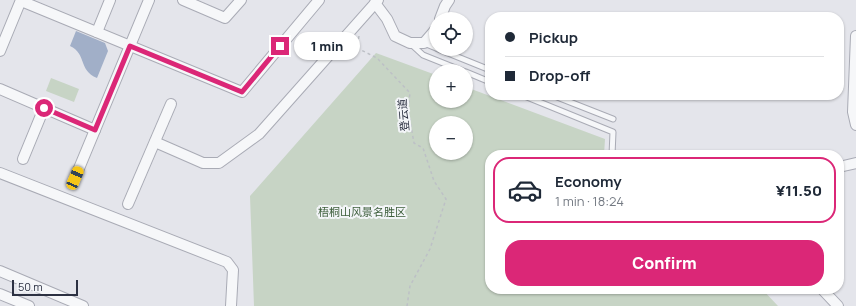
<!DOCTYPE html>
<meta charset="utf-8">
<style>
body{margin:0;font-family:Manrope,"Noto Sans SC",sans-serif;background:#f6f6f7;color:#1f2937;height:100vh;display:flex;flex-direction:column;font-size:15px;white-space:nowrap}
*{box-sizing:border-box;margin:0}
p{font-size:13px;color:#747a83}
.icon{flex:none;width:22px;height:22px;fill:none;stroke:currentColor;stroke-width:2;stroke-linecap:round;stroke-linejoin:round}
.map{position:relative;flex:1;overflow:hidden}
.drawer{position:absolute;left:485px;top:150px;width:359px;height:144px;display:flex;flex-direction:column;background:#fff;border-radius:16px;box-shadow:0 1px 3px #0004}
.drawer>*{flex:none}
.banner{position:absolute;left:485px;top:12px;width:359px;height:88px;border-radius:16px;box-shadow:0 1px 3px #0004;display:grid;align-content:center;height:88px;padding:0 20px;background:#fff}
.fabs{position:absolute;left:429px;top:12px;display:grid;gap:8px}
.fabs a{display:grid;place-items:center;width:44px;height:44px;border-radius:50%;background:#fff;box-shadow:0 1px 3px #0004;font-size:20px}
.scale{position:absolute;left:12px;bottom:10px;width:66px;box-sizing:border-box;padding-left:4px;border:2px solid #2c3142;border-top:0;font-size:11px;line-height:14px;white-space:nowrap;color:#2c3142;-webkit-text-stroke:3px #f3f5f8;paint-order:stroke}
.end{position:absolute;width:18px;height:18px;margin:-9px;border:5px solid #db2777;background:#fff;box-shadow:0 0 0 2px #fff}
.from{border-radius:50%}
.bubble{position:absolute;height:28px;border-radius:14px;background:#fff;box-shadow:0 1px 3px #0004;font-size:13px;font-weight:800;line-height:28px;text-align:center}
.car{position:absolute;width:12px;height:24px;margin:-12px -6px;border-radius:5px;box-shadow:0 0 3px 1px #0007;background:linear-gradient(#f5c518 24%,#345 0 40%,#f5c518 0 76%,#345 0 86%,#f5c518 0)}
.banner b{display:flex;align-items:center;gap:14px;height:38px;font-size:15px}
.banner b+b{border-top:1px solid #e0e1e3}
.banner i{width:10px;height:10px;background:#1f2937}
ul{padding:7px 0 0;list-style:none}
li{display:flex;align-items:center;gap:12px;height:66px;margin:0 8px 6px;padding:0 12px;border:2px solid transparent;border-radius:16px}
li div{flex:1}
li b{display:block;font-size:15px}
li em{font-style:normal;font-weight:800}
li.active{border-color:#db2777}
li>.icon{width:36px;height:36px;stroke-width:1.5}
.primary-button{display:flex;gap:8px;margin-top:auto;padding:8px 20px}
.primary-button a{flex:1;height:46px;border-radius:16px;background:#db2777;color:#fff;font-size:16px;font-weight:800;line-height:46px;text-align:center}
.map>svg:first-child{display:block}
.green{fill:#c7d4c5;fill-rule:evenodd}
.water{fill:#a1afc8}
.lines{fill:none;stroke-linecap:round;stroke-linejoin:round}
.service-casing{stroke:#a9abb5;stroke-width:7}
.minor-casing{stroke:#a9abb5;stroke-width:12}
.path{stroke:#bdc0c6;stroke-width:1.5;stroke-dasharray:3 3;stroke-linecap:butt}
.service{stroke:#f6f7f9;stroke-width:5}
.minor{stroke:#f6f7f9;stroke-width:10}
.route{stroke:#db2777;stroke-width:5}
.labels{text-anchor:middle;dominant-baseline:central;stroke-width:4;stroke-linejoin:round;paint-order:stroke}
.street-label{font-size:11px;fill:#2c3142;stroke:#f3f5f8}
.park-label{font-size:11px;fill:#3c5d3a;stroke:#f3f5f8}
</style>
<div class="map">
<svg width="856" height="306" viewBox="0 0 856 306">
<rect width="100%" height="100%" fill="#e4e5eb"/>
<g class="green">
<path d="M376,53L436,75V101H466V87L605,139L604,155H490V289H571L581,293L586,289H762L778,306H254L250,196ZM436,123H466V153H436Z"/>
<path d="M51,78L79,89L74,102L46,91Z"/>
</g>
<path class="water" d="M76,31L105,43L108,51L97,78C78,70 87,54 70,46Z"/>
<g class="lines">
<g class="service-casing">
<g id="service">
<path d="M424,43L436,48"/>
<path d="M411,44L423,55L463,71"/>
<path d="M438,49L490,70"/>
<path d="M466,72L490,82"/>
<path d="M522,95L613,132L612,155"/>
<path d="M552,95L613,119"/>
</g>
</g>
<g class="minor-casing">
<g id="minor">
<path d="M183,0L225,18L241,0"/>
<path d="M21,1L242,92L319,0"/>
<path d="M375,3L387,19L395,36L410,43H424L436,29"/>
<path d="M440,19L445,6L449,0"/>
<path d="M97,32L110,0"/>
<path d="M856,36L853,112L856,125"/>
<path d="M0,51L21,0"/>
<path d="M0,89L95,130"/>
<path d="M155,142L203,163H219L259,134L378,0"/>
<path d="M23,159L44,108"/>
<path d="M839,167L856,163"/>
<path d="M0,173L227,262L233,270L231,306"/>
<path d="M75,178L149,0"/>
<path d="M128,204L171,104"/>
<path d="M0,271L83,306"/>
<path d="M822,289L838,306"/>
<path d="M0,294L29,306"/>
</g>
</g>
<path class="path" d="M359,36L357,48L377,58L410,93L408,109L414,143L423,148L434,181L446,199L430,249L410,286L407,306"/>
<use href="#service" class="service"/>
<use href="#minor" class="minor"/>
</g>
<g class="lines">
<path class="route" d="M44,108L95,130L130,46L242,92L280,46"/>
</g>
<g class="labels">
<g class="street-label">
<text transform="translate(403 115) rotate(-95)">登云道</text>
</g>
<g class="park-label">
<text x="362" y="211">梧桐山风景名胜区</text>
</g>
</g>
</svg>
<div class="fabs">
<a><svg class="icon" aria-label="locate" viewBox="0 0 24 24"><circle cx="12" cy="12" r="6"/><path d="M12 2v4M12 18v4M2 12h4M18 12h4"/></svg></a>
<a>+</a>
<a>−</a>
</div>
<div class="scale">50 m</div>
<i class="end from" style="left:44px;top:108px"></i>
<i class="end" style="left:280px;top:46px"></i>
<div class="bubble" style="left:294px;top:32px;width:66px">1 min</div>
<i class="car" style="left:75px;top:178px;rotate:23deg"></i>
<div class="banner">
<b><i class="from"></i>Pickup</b>
<b><i></i>Drop-off</b>
</div>
<section class="drawer">
<ul>
<li class="active"><svg class="icon" aria-label="car" viewBox="0 0 24 24"><path d="M5 17H2v-5l4-1 3-4h7l3 4 3 1v5h-3M9 17h6M6 11h13"/><circle cx="7" cy="17" r="2"/><circle cx="17" cy="17" r="2"/></svg><div><b>Economy</b><p>1 min · 18:24</p></div><em>¥11.50</em></li>
</ul>
<div class="primary-button"><a>Confirm</a></div>
</section>
</div>
